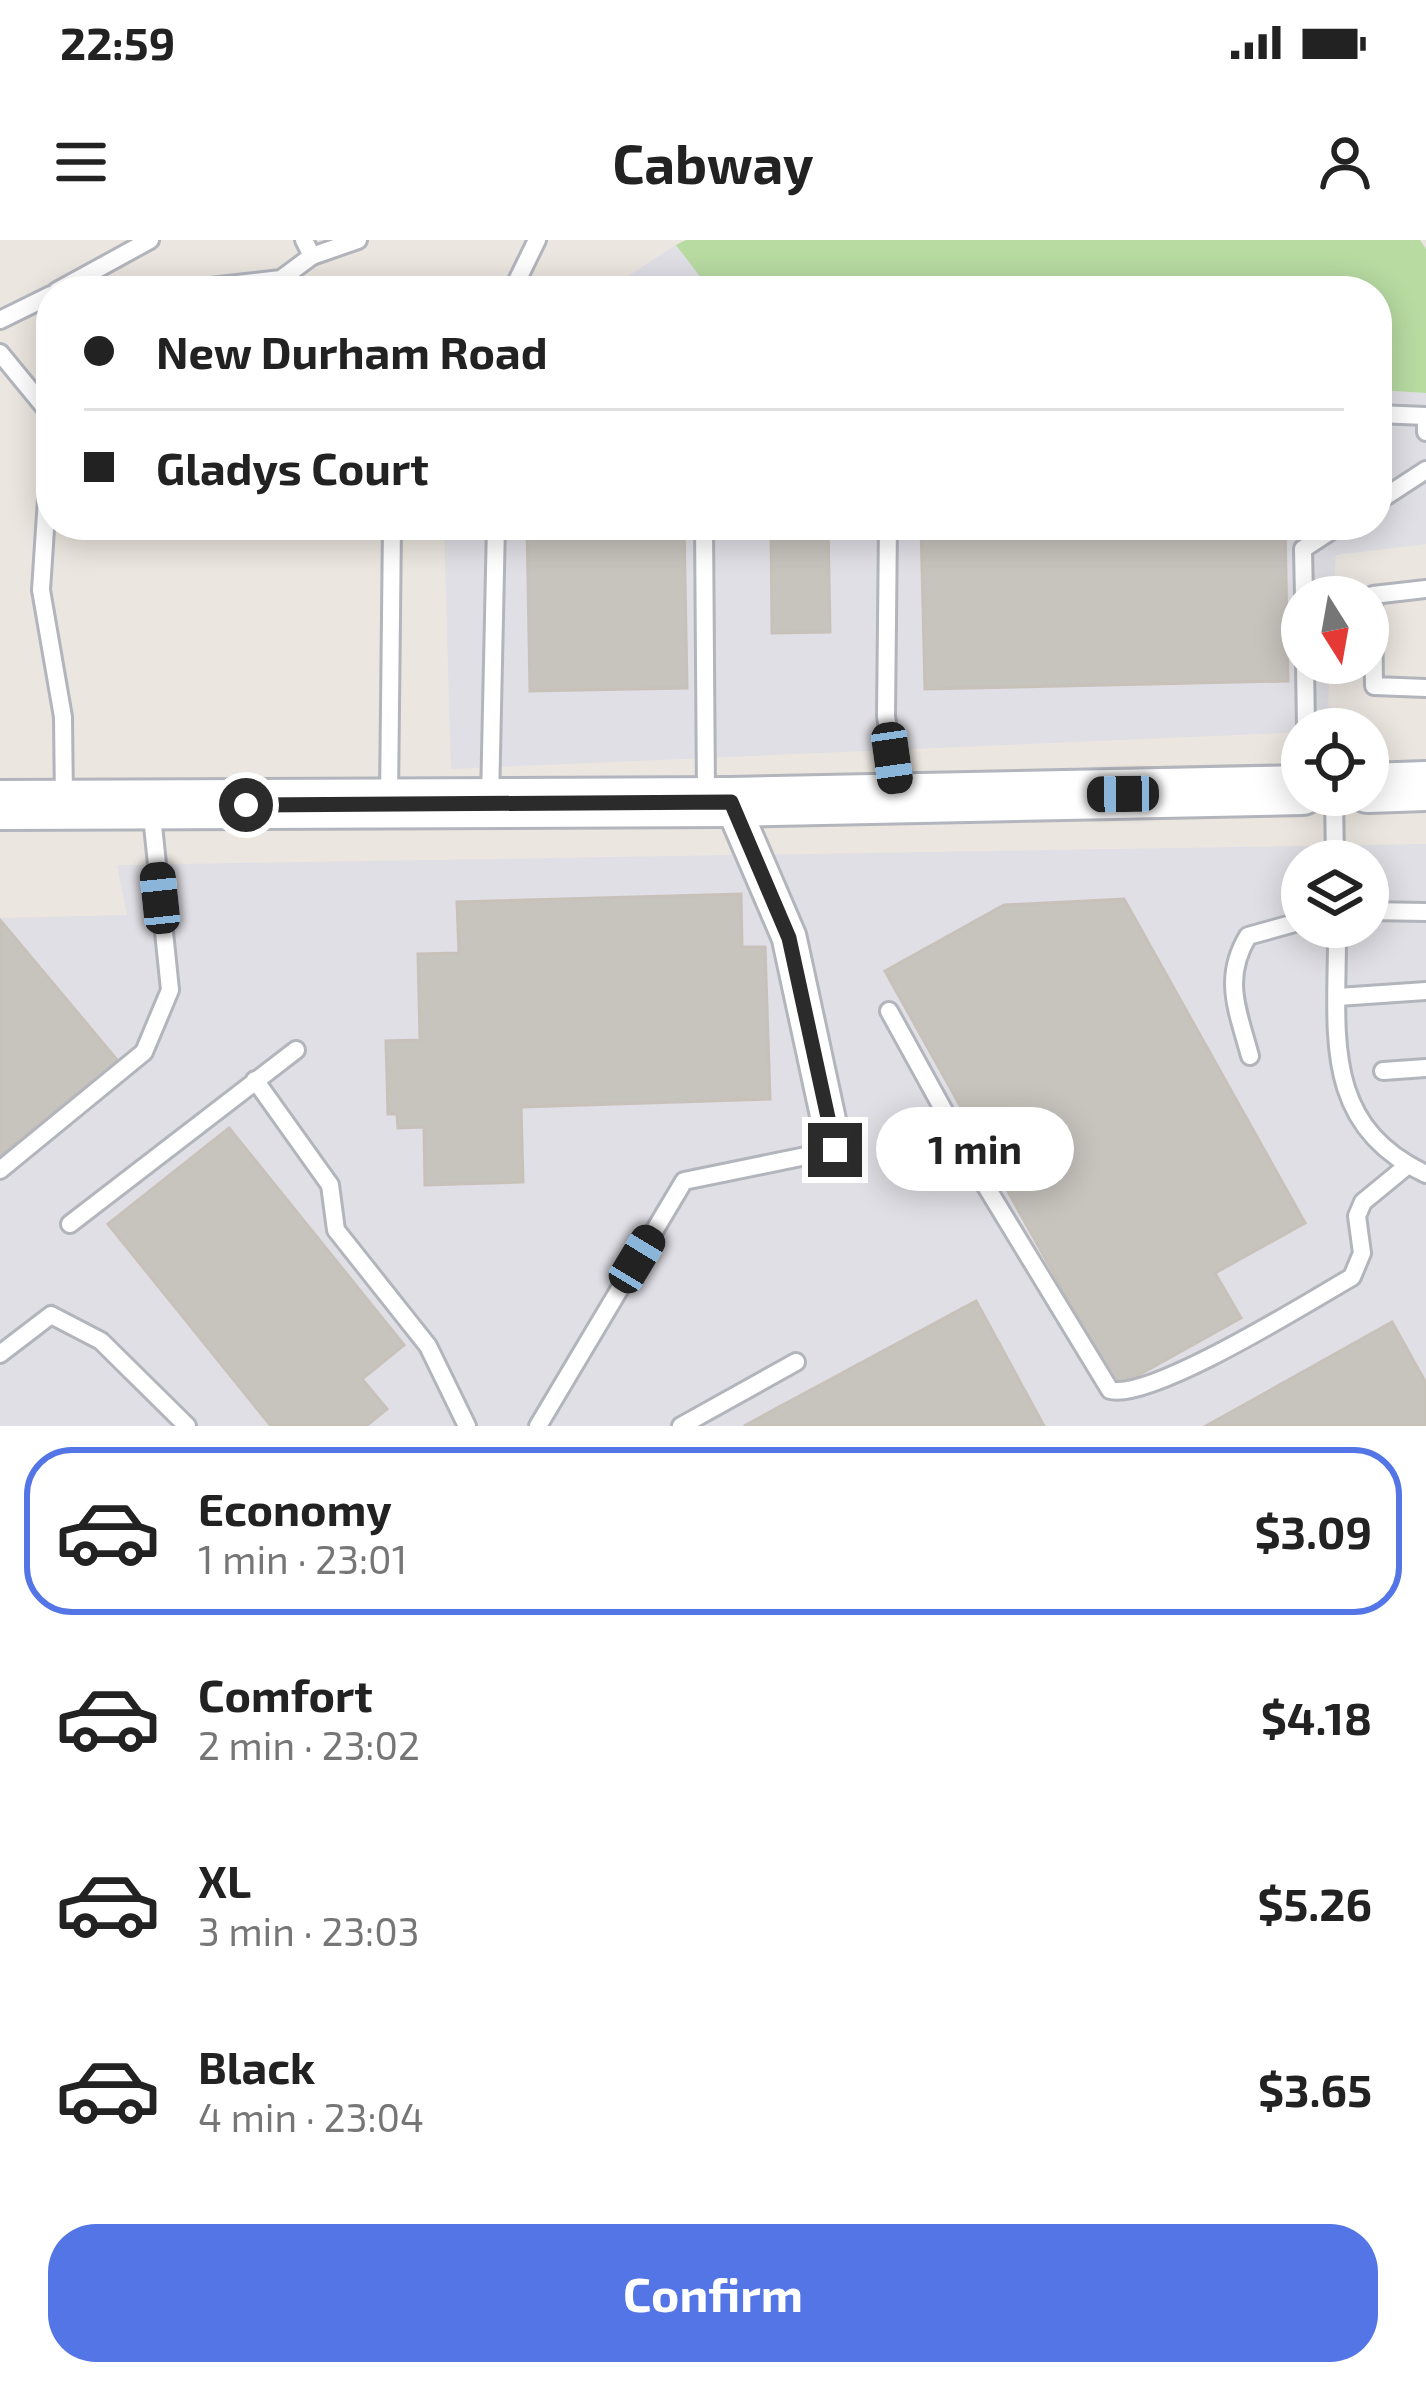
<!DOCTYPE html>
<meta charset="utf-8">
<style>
body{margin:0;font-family:"Exo 2",sans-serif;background:#f6f6f6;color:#222;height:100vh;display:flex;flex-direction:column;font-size:45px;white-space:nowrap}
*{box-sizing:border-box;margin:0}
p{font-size:39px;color:#767676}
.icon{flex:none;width:66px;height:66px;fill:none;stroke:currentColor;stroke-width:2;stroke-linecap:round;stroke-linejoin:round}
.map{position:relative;height:1186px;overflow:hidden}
.details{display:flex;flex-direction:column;background:#fff;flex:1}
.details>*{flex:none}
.hud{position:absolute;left:36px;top:36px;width:1356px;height:264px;border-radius:48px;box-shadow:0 6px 30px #0003;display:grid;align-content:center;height:264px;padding:0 48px;background:#fff}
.needle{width:78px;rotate:169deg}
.controls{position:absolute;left:1281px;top:336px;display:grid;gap:24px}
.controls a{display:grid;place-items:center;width:108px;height:108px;border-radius:50%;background:#fff;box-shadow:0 6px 30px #0003;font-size:60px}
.end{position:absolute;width:54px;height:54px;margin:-27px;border:15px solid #2b2b2b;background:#fff;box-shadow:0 0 0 6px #fff}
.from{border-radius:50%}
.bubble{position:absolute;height:84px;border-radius:42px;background:#fff;box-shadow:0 6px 30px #0003;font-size:39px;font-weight:700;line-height:84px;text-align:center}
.car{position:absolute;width:36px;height:72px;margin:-36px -18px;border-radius:15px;box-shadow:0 0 9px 3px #0007;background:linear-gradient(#222 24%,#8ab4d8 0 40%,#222 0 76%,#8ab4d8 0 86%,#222 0)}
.hud b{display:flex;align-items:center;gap:42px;height:114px;font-size:45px}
.hud b+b{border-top:3px solid #e0e0e0}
.hud i{width:30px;height:30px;background:#222}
ul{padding:21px 0 0;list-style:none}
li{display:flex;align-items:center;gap:36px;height:168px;margin:0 24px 18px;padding:0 24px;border:6px solid transparent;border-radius:48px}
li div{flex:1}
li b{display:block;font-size:45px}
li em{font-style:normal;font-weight:700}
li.on{border-color:#5375e5}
li>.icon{width:108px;height:108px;stroke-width:1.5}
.action{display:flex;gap:24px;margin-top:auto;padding:24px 48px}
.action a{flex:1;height:138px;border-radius:48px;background:#5375e5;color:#fff;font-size:48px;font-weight:700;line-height:138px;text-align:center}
.status{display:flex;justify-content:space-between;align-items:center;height:84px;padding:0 60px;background:#fff;direction:ltr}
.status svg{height:33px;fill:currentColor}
header{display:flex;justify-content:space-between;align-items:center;height:156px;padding:0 48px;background:#fff;font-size:54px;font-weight:700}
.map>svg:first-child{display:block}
.industrial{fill:#e0dfe5;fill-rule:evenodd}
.green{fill:#b8dba2}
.building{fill:#c7c4be;stroke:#c7c1b9;stroke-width:3}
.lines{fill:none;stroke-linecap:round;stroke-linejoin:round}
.lane-casing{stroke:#b3b5bd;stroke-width:22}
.street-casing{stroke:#b3b5bd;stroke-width:39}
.secondary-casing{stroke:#b3b5bd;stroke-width:54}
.lane{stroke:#fff;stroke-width:16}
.street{stroke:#fff;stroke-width:33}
.secondary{stroke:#fff;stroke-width:48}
.route{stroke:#2b2b2b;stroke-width:15}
</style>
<div class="status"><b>22:59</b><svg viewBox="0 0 49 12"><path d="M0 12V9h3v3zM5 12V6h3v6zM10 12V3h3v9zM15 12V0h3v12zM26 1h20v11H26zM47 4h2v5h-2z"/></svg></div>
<header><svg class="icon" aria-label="menu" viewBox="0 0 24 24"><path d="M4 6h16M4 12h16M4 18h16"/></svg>Cabway<svg class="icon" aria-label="person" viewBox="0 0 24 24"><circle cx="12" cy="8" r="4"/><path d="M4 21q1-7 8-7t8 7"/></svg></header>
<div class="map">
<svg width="1426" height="1186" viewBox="0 0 1426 1186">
<rect width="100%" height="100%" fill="#ebe6df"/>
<g class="industrial">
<path d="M676,5L711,51H604H605Z"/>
<path d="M1377,150L1426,153V304L1336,315L1333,357H1302V423H1330L1328,465L1375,489L451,529L444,285H1377Z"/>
<path d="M1426,604V1186H0V678L127,675L117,625ZM1302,621H1368V687H1302Z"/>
</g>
<path class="green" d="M686,0H1420L1426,9V153L1377,150V51H711L676,5Z"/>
<g class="building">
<path d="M527,285H684L687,448L530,451Z"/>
<path d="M771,285H828L830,392L772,393Z"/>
<path d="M921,285H1285L1288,441L925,449Z"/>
<path d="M741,654L742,707H765L770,859L521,867L523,942L425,945L424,887L398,888L397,874H388L386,801L420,800L418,714L459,713L457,662Z"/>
<path d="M1124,659L1305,983L1215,1033L1241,1078L1117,1147L885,731L1004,665Z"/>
<path d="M0,680L118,821L0,915Z"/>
<path d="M229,888L404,1105L362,1139L387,1169L366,1186H271L108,984Z"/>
<path d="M976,1061L1044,1186H744Z"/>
<path d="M1392,1082L1426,1143V1186H1206Z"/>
</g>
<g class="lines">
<g class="lane-casing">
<g id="lane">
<path d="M304,0L312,16L358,0"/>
<path d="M57,51L150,0"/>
<path d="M175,51L281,39L312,16"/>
<path d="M512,51L537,0"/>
<path d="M0,80L51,55"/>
<path d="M0,113L51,175"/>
<path d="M1377,174L1426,176V192"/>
<path d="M51,198L41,350L63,477L64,563"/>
<path d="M1377,262L1426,230"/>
<path d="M704,285L706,556"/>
<path d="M888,285L886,476L897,552"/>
<path d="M1426,349L1373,355L1374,446L1426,448"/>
<path d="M1304,357L1303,309L1340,285"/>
<path d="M1305,423L1306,489"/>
<path d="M1334,555L1335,621"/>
<path d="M389,557L392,285"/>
<path d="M490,560L496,285"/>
<path d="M1368,671L1426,672"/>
<path d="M1337,687C1338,788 1318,884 1426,934"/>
<path d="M1338,757L1426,751"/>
<path d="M889,771L981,938L1110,1150C1151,1161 1310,1061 1352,1037L1362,1013L1357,976L1363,962L1408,925"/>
<path d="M1250,816C1238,771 1222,739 1248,696L1302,681"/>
<path d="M1383,831L1426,828"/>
<path d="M255,840L330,945L336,990L428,1106L467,1186"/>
<path d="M0,930L144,812L170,750L151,566"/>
<path d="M70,984L296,810"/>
<path d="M0,1114L51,1075L101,1101L187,1186"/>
<path d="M538,1186L684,941L835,910"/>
<path d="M681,1186L796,1122"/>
</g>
</g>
<g class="street-casing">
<path id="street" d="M731,562L789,697L835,910"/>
</g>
<g class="secondary-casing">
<g id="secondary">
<path d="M1368,548L1426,546"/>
<path d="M0,565L731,562L1302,550"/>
</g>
</g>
<use href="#lane" class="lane"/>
<use href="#street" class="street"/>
<use href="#secondary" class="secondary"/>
</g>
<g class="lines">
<path class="route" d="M246,565L731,562L789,698L835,910"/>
</g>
</svg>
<div class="controls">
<a><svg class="needle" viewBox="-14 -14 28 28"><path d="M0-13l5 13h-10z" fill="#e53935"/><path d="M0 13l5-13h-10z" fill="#767676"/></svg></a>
<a><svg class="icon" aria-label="locate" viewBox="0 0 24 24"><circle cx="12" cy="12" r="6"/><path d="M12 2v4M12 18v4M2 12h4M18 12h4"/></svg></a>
<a><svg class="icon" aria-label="layers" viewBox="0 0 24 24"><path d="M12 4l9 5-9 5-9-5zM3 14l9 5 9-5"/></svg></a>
</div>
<i class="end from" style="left:246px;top:565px"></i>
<i class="end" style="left:835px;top:910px"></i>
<div class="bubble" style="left:876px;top:867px;width:198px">1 min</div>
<i class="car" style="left:892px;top:518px;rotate:172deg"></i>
<i class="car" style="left:1123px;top:554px;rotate:269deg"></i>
<i class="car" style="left:160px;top:658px;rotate:354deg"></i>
<i class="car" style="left:637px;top:1019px;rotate:31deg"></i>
<div class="hud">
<b><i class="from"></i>New Durham Road</b>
<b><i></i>Gladys Court</b>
</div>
</div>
<section class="details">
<ul>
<li class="on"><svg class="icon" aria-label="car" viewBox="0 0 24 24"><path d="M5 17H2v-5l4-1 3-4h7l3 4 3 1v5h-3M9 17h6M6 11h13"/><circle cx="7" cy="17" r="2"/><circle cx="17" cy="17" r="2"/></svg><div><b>Economy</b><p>1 min · 23:01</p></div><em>$3.09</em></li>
<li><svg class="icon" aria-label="car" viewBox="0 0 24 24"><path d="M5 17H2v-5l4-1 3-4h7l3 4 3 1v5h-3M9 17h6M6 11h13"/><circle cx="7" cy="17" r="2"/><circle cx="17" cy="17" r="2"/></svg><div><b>Comfort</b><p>2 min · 23:02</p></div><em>$4.18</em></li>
<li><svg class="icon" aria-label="car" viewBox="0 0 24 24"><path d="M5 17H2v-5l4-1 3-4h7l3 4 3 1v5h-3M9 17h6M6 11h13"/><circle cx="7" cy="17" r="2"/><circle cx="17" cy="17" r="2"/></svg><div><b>XL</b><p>3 min · 23:03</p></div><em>$5.26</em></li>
<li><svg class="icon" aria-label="car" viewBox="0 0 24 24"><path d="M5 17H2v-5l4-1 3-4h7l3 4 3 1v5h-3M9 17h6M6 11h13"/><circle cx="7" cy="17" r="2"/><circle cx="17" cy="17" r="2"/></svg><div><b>Black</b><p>4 min · 23:04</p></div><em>$3.65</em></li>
</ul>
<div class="action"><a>Confirm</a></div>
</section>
